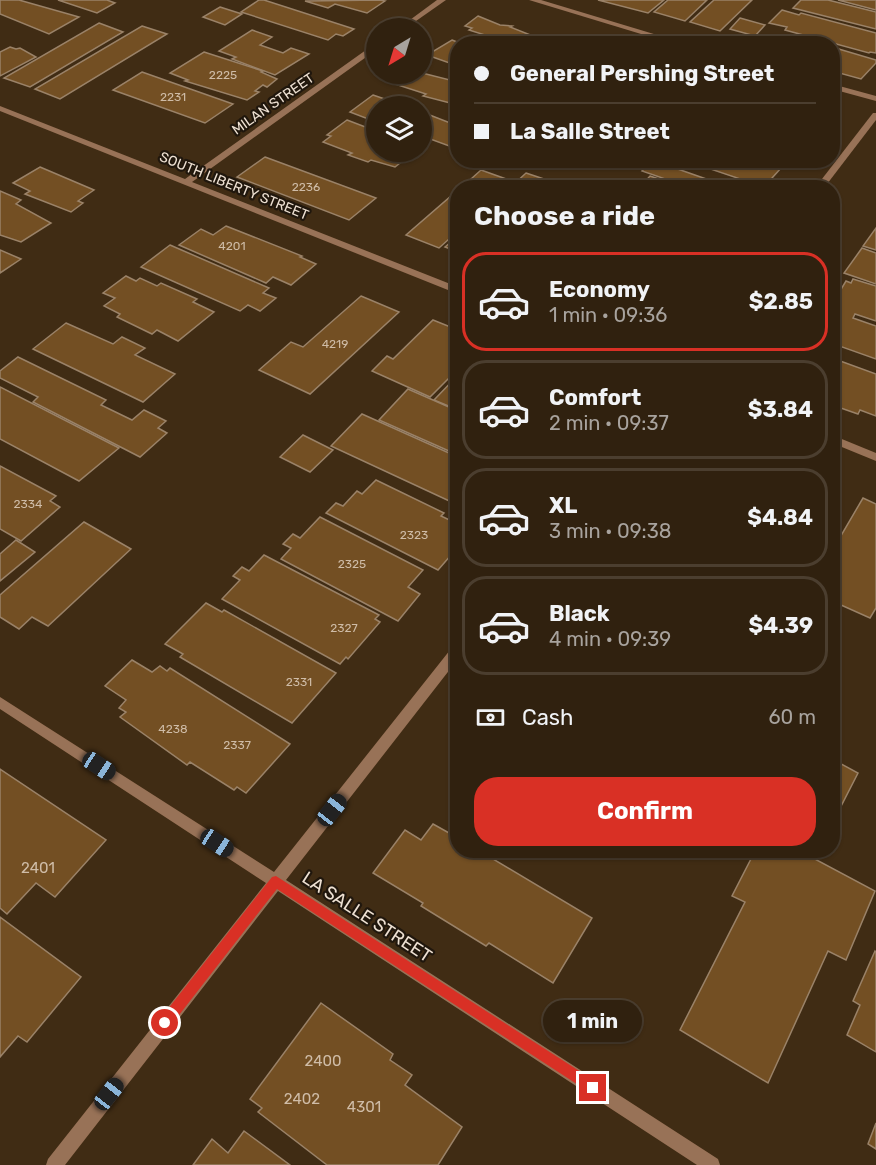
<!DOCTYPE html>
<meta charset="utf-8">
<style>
body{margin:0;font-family:Rubik,sans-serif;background:#382918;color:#f1f3f6;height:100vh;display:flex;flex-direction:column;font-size:22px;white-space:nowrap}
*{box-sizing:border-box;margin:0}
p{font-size:20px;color:#a8a39e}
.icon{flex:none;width:33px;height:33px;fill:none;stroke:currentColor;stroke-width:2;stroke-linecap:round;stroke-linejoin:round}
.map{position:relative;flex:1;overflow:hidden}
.details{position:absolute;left:450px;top:180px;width:390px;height:678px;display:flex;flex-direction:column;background:#30210f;border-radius:24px;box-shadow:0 2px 4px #0004,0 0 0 2px #4b3e2f}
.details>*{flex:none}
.top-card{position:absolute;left:450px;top:36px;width:390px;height:132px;border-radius:24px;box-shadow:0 2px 4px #0004,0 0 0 2px #4b3e2f;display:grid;align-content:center;height:132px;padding:0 24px;background:#30210f}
.needle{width:39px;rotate:218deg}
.tools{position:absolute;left:366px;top:18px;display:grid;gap:12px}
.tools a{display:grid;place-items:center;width:66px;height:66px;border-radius:50%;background:#30210f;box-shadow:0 2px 4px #0004,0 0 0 2px #4b3e2f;font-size:30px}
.end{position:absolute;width:27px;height:27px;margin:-14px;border:8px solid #d93025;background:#fff;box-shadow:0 0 0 3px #fff}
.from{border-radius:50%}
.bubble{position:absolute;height:42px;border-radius:21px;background:#30210f;box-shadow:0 2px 4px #0004,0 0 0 2px #4b3e2f;font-size:20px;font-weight:700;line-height:42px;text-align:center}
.car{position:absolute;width:18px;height:36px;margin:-18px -9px;border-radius:8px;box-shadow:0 0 4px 2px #0007;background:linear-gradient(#222 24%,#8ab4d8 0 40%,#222 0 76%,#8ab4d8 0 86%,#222 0)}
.top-card b{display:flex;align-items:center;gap:21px;height:57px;font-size:22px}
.top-card b+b{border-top:2px solid #4b3e2f}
.top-card i{width:15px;height:15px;background:#f1f3f6}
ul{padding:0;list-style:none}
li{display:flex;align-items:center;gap:18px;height:99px;margin:0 12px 9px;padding:0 12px;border:3px solid #4b3e2f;border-radius:24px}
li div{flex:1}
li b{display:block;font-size:22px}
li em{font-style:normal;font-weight:700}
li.selected{border-color:#d93025}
li>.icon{width:54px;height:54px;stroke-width:1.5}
h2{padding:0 24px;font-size:27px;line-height:72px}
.pay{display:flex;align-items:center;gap:15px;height:66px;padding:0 24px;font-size:22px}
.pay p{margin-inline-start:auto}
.primary-button{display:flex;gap:12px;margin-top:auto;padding:12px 24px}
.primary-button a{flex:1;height:69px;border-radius:24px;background:#d93025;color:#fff;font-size:24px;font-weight:700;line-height:69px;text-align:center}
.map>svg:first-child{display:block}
.building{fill:#734f23;stroke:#9a8268;stroke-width:1.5}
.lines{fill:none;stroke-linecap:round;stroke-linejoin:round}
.street{fill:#987257;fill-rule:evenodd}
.route{fill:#d93025}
.labels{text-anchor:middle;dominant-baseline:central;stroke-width:4.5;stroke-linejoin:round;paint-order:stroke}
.number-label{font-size:12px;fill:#cfbca7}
.far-street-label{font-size:14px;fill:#eee1d3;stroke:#20170d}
.near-number-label{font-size:15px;fill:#cfbca7}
.near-street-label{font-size:18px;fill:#eee1d3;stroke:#20170d}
</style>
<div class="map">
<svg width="876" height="1165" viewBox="0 0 876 1165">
<rect width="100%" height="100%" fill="#402c14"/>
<g class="building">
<path d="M0,0H19L79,17L49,34L0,14Z"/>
<path d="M58,0H107L115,3L97,13Z"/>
<path d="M259,0H264L354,29L343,36L336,34L328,40L241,12Z"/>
<path d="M380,0L385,1L367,13L335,4L328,8L305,1Z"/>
<path d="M598,0H664L648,13Z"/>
<path d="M668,0H707L685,21L654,12Z"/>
<path d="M714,0H752L720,31L690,22Z"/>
<path d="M801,0H828L876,12V29L793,8Z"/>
<path d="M838,0H876V10Z"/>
<path d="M220,7L242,14L225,25L203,17Z"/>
<path d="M782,10L799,15L801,13L876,33V53L870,52L869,53L785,30L787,27L769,23Z"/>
<path d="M478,16L500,25L512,26L510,27L538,38L531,44L476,42L485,35L469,30L472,28L465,26Z"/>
<path d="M740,18L765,25L755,36L730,29Z"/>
<path d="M99,23L123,32L30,87L4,78Z"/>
<path d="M142,26L167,34L60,99L35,89Z"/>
<path d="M252,30L272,37L260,45L283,53L291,48L309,54L275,75L232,59L236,57L219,51Z"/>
<path d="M452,40L462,44H458V66L427,55Z"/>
<path d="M10,47L16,49L20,48L36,57L0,76V52Z"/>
<path d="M832,47L876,60V63L861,79L832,71Z"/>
<path d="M204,52L263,71L261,72L277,79L267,87L263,85L255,91L259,92L247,100L185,81L188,80L170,73Z"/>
<path d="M142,72L233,104L205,123L113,90Z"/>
<path d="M422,73L458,82V105L423,96L426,94L398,85L413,74Z"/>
<path d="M373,95L405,106H376V122L350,112Z"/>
<path d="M422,112L458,126V145L452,147L422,136Z"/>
<path d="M347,120L376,131V152H414L395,167L371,160L368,162L348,155L352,153L323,142L331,136L327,135Z"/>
<path d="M265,157L376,198L349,220L237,177Z"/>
<path d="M652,160L732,188H691L642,171Z"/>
<path d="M684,160H757L781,168L764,187Z"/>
<path d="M40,167L94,190L78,201L83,203L71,212L25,194L30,191L13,183Z"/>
<path d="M481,170L509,180L501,188H461Z"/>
<path d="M526,173L565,186L510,188Z"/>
<path d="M650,176L685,188H639Z"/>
<path d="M458,190V231L439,248L406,235Z"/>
<path d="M0,191L21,200L16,204L51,223L21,242L0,235Z"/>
<path d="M226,226L302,256L300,257L316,264L291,285L273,277L266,283L179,245L201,229L213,235Z"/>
<path d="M876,228V250L863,246Z"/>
<path d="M458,236V252L445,247Z"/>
<path d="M170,245L269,288L263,293L276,298L260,311L248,305L240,311L141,267Z"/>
<path d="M862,248L876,253V284L844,273Z"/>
<path d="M0,250L21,259L0,273Z"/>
<path d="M126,276L136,281L140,278L157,286L161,283L197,299L193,302L214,312L178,341L157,330L152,334L117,317L120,314L104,306L115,298L103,293Z"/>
<path d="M853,279L876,286V321L855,314L853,318L876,326V359L834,344L832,346V312L839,303L834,301L846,281L851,283Z"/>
<path d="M361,296L399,312L310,394L259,370L291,342L303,347Z"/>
<path d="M433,320L458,330V369L430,397L372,371L387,356L393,359Z"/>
<path d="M66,323L113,344L122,337L145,348L135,355L175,374L143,402L33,349Z"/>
<path d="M18,357L106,400L101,405L132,420L144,410L166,421L158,428L167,433L140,457L33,402L38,397L0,378V371Z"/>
<path d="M832,358L876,374V416L860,410L858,414L832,405Z"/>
<path d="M458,375V410L434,400Z"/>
<path d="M0,387L119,448L79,481L0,439Z"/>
<path d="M408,389L458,411V455L379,420Z"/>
<path d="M362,414L458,457V505L331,446Z"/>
<path d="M303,435L333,450L310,472L280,457Z"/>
<path d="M0,466L56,496L50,501L60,507L21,541L0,529Z"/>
<path d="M376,480L444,513L441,516L458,524V547L438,570L326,513L336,503L343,506L357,491L362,494Z"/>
<path d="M863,498L876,504V608L870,618L832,601V551Z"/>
<path d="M320,517L423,570L408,587L420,594L398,621L281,559L291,548L283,544L293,534L300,538Z"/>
<path d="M84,522L131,549L48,626L32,617L19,629L0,617V595Z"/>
<path d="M16,540L35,552L0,581V554Z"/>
<path d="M264,555L379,615L375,619L380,622L348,659L346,657L340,664L222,599L240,580L233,576L242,567L249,571Z"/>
<path d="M206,603L222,612L224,610L336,673L292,723L180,657L183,654L165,644Z"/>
<path d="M132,660L152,672L160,666L167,671L170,668L290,744L246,793L237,787L234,790L190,762L187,765L120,717L126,712L119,708L126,700L105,686Z"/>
<path d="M832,759L858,773L836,816L832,814Z"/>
<path d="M0,769L106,840L55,897L36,883L7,914L0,908Z"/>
<path d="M433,824L458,838V850H478L592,918L553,983L489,943L486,946L421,906L423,903L373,873L405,830L421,840Z"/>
<path d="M762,850H798L875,891L846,960L828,951L768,1083L680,1030L745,902L732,896L753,855L758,858Z"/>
<path d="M0,917L81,977L27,1042L18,1036L0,1057Z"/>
<path d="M875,951L876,952V1052L847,1035L860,1005L853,1001Z"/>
<path d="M321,1003L393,1054L390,1060L412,1075L405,1085L462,1127L438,1165H327L258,1112L262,1108L250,1099Z"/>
<path d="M876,1123V1149L868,1144Z"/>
<path d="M244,1131L290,1165H193L212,1139L228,1153Z"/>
</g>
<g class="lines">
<g class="street">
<path d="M437,0H446L406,28H399Z"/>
<path d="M529,0H541L687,44H674Z"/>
<path d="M373,45H376V50L192,182L458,287V294L0,111V106L185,179Z"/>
<path d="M832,84L876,96V101L832,89Z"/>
<path d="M873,113H876V120L824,188H815Z"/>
<path d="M832,435L876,453V461L832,443Z"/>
<path d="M458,644V659L286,880L718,1159L720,1165H697L278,891L65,1165H46L48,1159L266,883L0,709V697L274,872L454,645Z"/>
</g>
</g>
<path class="route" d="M276,876L598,1083L600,1088L598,1092L593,1094L589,1092L277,889L169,1028L165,1030L160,1028L158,1023L160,1019L272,877Z"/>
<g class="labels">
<g class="number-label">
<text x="223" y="75">2225</text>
<text x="173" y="97">2231</text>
<text x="306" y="187">2236</text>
<text x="232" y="246">4201</text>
<text x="335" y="344">4219</text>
<text x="28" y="504">2334</text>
<text x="414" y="535">2323</text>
<text x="352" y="564">2325</text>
<text x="344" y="628">2327</text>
<text x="299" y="682">2331</text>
<text x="173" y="729">4238</text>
<text x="237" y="745">2337</text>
</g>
<g class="far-street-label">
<text transform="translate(273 104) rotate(-35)">MILAN STREET</text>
<text transform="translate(234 186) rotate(22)">SOUTH LIBERTY STREET</text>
</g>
<g class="near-number-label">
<text x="38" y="868">2401</text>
<text x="323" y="1061">2400</text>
<text x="302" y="1099">2402</text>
<text x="364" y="1107">4301</text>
</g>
<g class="near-street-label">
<text transform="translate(367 917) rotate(33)">LA SALLE STREET</text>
</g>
</g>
</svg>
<div class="tools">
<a><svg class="needle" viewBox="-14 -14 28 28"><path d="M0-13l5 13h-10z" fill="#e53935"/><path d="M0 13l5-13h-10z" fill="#a8a39e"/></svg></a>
<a><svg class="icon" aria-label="layers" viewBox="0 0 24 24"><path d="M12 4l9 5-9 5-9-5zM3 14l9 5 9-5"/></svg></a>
</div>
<i class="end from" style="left:165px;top:1023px"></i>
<i class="end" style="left:593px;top:1088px"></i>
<div class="bubble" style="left:543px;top:1000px;width:99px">1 min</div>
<i class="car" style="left:99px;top:766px;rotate:123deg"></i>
<i class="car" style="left:332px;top:810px;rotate:38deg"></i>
<i class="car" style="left:217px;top:843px;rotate:123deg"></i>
<i class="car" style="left:109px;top:1094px;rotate:38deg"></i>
<div class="top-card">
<b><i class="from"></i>General Pershing Street</b>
<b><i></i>La Salle Street</b>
</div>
<section class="details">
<h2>Choose a ride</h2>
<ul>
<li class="selected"><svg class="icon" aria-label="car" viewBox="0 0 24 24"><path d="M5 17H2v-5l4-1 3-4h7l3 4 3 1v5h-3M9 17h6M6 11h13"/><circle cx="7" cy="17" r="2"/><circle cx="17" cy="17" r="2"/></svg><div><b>Economy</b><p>1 min · 09:36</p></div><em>$2.85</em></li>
<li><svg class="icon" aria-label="car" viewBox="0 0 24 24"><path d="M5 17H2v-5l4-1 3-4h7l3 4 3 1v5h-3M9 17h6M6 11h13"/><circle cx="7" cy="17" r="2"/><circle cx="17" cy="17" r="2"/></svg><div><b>Comfort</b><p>2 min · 09:37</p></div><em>$3.84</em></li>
<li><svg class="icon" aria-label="car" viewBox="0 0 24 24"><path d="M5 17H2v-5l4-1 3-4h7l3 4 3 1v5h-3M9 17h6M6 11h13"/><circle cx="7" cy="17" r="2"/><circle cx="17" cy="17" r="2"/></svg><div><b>XL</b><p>3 min · 09:38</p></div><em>$4.84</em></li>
<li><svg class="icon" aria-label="car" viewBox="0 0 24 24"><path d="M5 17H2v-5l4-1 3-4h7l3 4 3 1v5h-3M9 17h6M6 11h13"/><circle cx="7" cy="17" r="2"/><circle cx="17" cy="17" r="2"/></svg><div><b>Black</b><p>4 min · 09:39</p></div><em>$4.39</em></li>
</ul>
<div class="pay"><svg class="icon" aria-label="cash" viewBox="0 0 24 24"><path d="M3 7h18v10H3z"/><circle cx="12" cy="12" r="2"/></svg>Cash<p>60 m</p></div>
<div class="primary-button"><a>Confirm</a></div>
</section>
</div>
